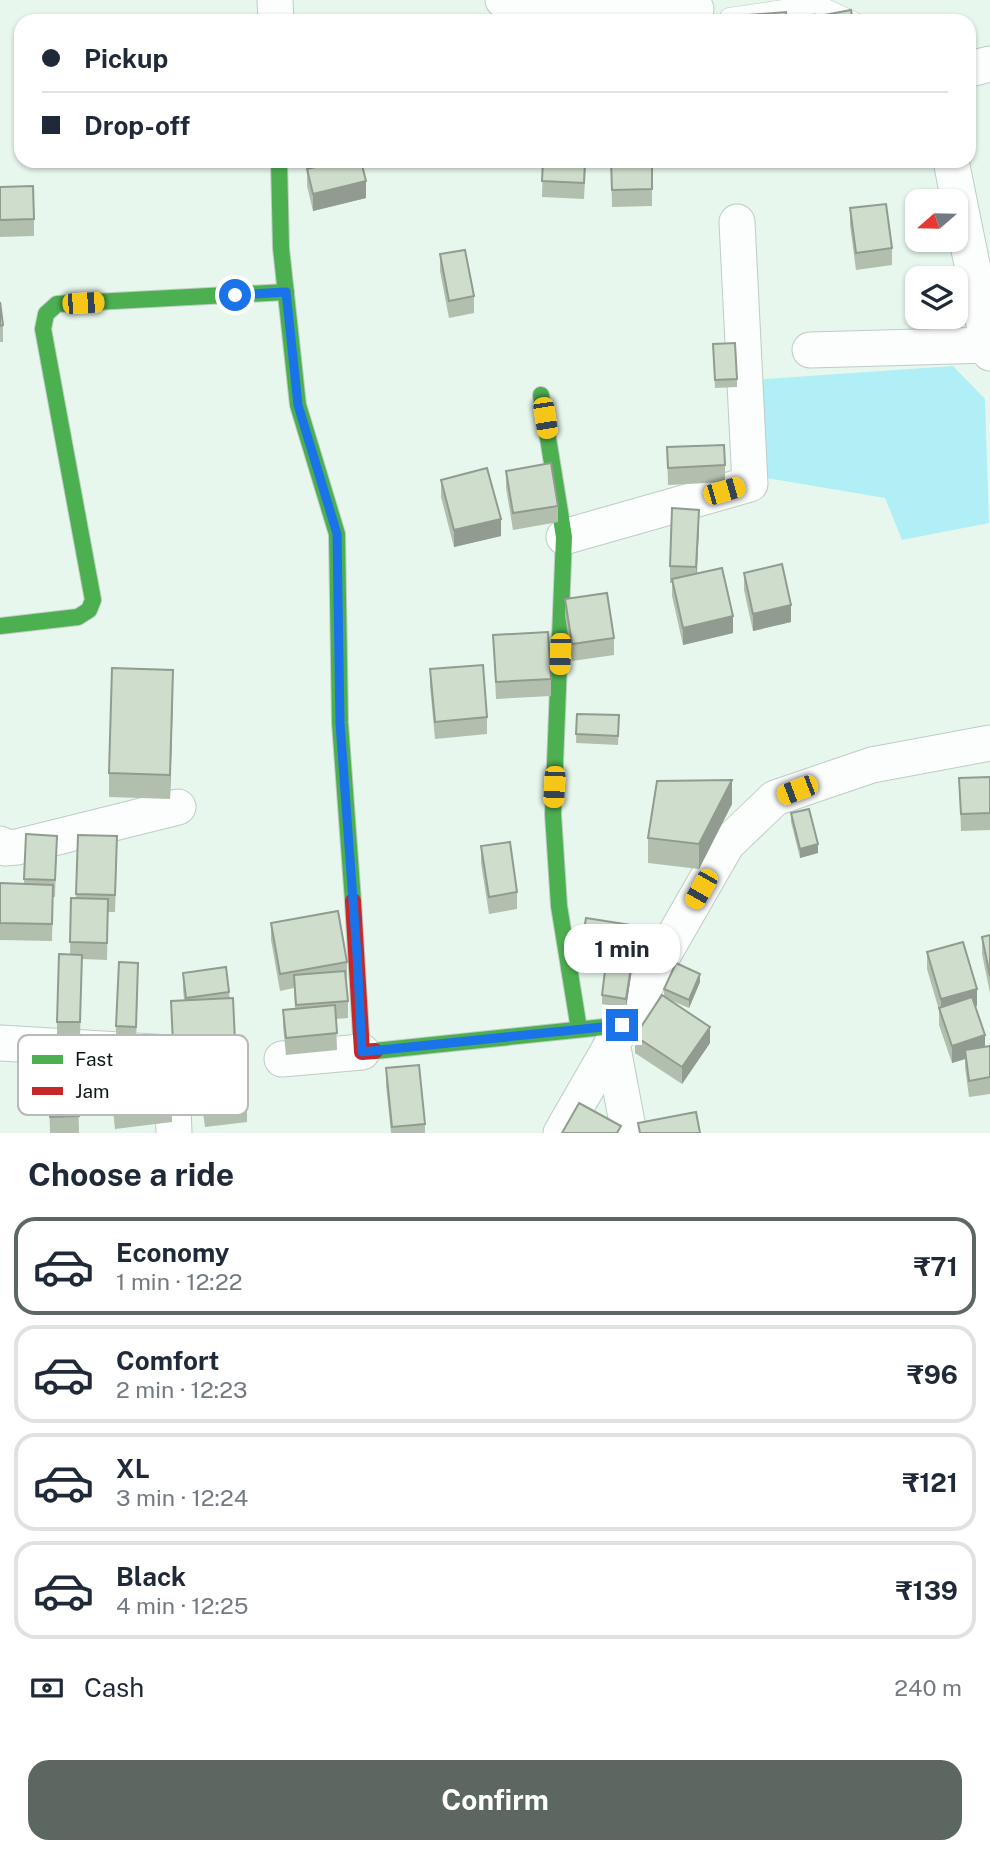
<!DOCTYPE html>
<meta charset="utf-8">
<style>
body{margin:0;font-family:"Public Sans",sans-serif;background:#f2f2f3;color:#1f2937;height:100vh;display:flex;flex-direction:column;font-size:26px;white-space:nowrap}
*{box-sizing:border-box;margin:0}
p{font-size:23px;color:#747a83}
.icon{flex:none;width:38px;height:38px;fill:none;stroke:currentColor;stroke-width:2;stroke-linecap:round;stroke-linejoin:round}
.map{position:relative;height:1133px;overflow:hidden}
.drawer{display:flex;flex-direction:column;background:#fff;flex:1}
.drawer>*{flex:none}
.top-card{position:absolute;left:14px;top:14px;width:962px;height:154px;border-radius:21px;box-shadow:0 2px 5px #0004;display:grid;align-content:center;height:154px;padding:0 28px;background:#fff}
.needle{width:46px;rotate:250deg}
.buttons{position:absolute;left:905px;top:189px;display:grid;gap:14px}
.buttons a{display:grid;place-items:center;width:63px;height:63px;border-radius:14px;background:#fff;box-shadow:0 2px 5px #0004;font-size:35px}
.end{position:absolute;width:32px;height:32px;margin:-16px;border:9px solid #1a73e8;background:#fff;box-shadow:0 0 0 4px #fff}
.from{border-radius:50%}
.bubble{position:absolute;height:49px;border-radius:21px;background:#fff;box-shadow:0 2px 5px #0004;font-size:23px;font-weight:700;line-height:49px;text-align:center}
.car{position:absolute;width:21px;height:42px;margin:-21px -10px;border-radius:9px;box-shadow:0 0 5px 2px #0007;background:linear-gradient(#f5c518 24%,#345 0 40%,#f5c518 0 76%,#345 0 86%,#f5c518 0)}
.top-card b{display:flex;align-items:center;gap:24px;height:66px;font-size:26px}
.top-card b+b{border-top:2px solid #e0e1e3}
.top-card i{width:18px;height:18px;background:#1f2937}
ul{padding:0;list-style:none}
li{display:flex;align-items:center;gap:21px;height:98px;margin:0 14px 10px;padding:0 14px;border:4px solid #e0e1e3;border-radius:21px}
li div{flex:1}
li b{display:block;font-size:26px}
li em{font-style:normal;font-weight:700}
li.on{border-color:#5b6760}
li>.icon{width:63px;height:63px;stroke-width:1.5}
h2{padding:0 28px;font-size:32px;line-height:84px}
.pay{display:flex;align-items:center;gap:18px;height:77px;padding:0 28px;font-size:26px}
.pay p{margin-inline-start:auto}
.primary-button{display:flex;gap:14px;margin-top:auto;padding:14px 28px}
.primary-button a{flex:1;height:80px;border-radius:21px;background:#5b6760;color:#fff;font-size:28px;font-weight:700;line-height:80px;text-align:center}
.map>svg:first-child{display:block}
.water{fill:#b1eff7}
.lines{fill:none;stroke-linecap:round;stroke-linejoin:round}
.lane-casing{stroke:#bfccc4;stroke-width:19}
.street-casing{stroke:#bfccc4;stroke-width:37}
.fast-casing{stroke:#bfccc4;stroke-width:18}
.jam-casing{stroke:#bfccc4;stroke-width:18}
.lane{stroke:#fbfefc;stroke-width:18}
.street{stroke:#fbfefc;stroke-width:35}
.fast{stroke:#4caf50;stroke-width:16}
.jam{stroke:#c62828;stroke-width:16}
.wall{fill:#b2bfaf}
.shaded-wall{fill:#919b8f}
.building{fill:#cfdecc;stroke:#919b8f;stroke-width:2}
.route{stroke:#1a73e8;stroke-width:9}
.key{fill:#fff;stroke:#b7bab8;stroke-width:2}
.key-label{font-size:19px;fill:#101a14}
</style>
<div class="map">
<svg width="990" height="1133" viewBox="0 0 990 1133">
<rect width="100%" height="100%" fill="#e7f7ed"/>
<path class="water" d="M953,366L985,399L989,523L902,540L885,498L754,476L750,380Z"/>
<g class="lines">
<g class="lane-casing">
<path id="lane" d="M729,17L817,4L854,21"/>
</g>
<g class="street-casing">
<g id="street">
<path d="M275,0L276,21"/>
<path d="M503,0L696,9"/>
<path d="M970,69L990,64"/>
<path d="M951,161L990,353"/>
<path d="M810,350L990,345"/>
<path d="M564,537L750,484L737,222"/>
<path d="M0,844L5,848L17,847L178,807"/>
<path d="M0,1043L171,1053L174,1133"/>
<path d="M612,1043L629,1133"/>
<path d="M282,1059L362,1052"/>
<path d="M561,1133L727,844L775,798L872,765L990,743"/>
</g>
</g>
<g class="fast-casing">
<g id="fast">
<path d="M279,161L281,248L298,405L337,534L340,723L353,901"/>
<path d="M541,395L564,537L553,814L559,906L579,1029"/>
<path d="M0,626L78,617L89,610L93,600L43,329L46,314L57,304L286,292"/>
<path d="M375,1051L623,1025"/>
</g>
</g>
<g class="jam-casing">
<path id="jam" d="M353,901L362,1052L375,1051"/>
</g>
<use href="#lane" class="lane"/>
<use href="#street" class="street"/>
<use href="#fast" class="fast"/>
<use href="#jam" class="jam"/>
</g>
<g class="wall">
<path d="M413,161H453V162Z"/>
<path d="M543,161H586L584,199L542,197Z"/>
<path d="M611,161H652V206L612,207Z"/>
<path d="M307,169L366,198L313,211L307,186Z"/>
<path d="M0,187L34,219V236L0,237Z"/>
<path d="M850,208L892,248V265L856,270L850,225Z"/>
<path d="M440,254L474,296V313L449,318L440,271Z"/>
<path d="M0,302L3,325V342H0Z"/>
<path d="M713,353L737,379V387L715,388Z"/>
<path d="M667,447L725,465V482L668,485Z"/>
<path d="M506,471L558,506V522L513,530L506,488Z"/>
<path d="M441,480L501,536L454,547L441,497Z"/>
<path d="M699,527L697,574L733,633L683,645L672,596V583H670V566Z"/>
<path d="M744,573L791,622L753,631L744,590Z"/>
<path d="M565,599L614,638V655L572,661L565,616Z"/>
<path d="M493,635L551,679V696L496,699Z"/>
<path d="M430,669L487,717V734L435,739L430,686Z"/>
<path d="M173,695L170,799L109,797V773Z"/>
<path d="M577,714L619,715L618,745L576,743Z"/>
<path d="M990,777V830L961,831L959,778Z"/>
<path d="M732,804L699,869L648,863V838Z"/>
<path d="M791,813L818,853L800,858L791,822Z"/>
<path d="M26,834L57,836L55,897H53L52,941L0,940V883L24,884Z"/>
<path d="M78,835L117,853L115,912H108L107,960L82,959L80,1039L57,1038V1022L70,955L71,898H76Z"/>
<path d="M481,846L517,892V909L489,914L481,863Z"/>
<path d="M271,923L347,962V979H345L348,1001V1018L336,1019L337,1050L286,1055L283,1026V1010L295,1008L294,988L280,991L271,940Z"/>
<path d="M990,935V993L982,954V937Z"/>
<path d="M582,943L644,944L641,969L624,966L631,976L626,1008L602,1004V995L606,964L582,960Z"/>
<path d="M927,952L977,1006H975L985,1047L990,1046V1094L969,1097L965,1067V1059L952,1063L939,1025V1010L927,969Z"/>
<path d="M183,973L229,992L235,1041V1053L247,1105V1122L205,1127L198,1075V1059L173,1060L171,1001L184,1000L183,989Z"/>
<path d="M138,980L136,1044L116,1043V1026Z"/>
<path d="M700,982L689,1008L670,1000L710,1043L682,1084L635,1053V1036L664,996V989Z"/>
<path d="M77,1049L79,1133H50L49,1093L26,1094L25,1050Z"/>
<path d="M109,1057L172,1105V1122L115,1129L109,1074Z"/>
<path d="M386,1068L425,1124V1133H391L386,1085Z"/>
</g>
<g class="shaded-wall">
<path d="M366,181V198L313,211V194Z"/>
<path d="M699,510V527L696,584V567Z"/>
<path d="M501,519V536L454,547V530Z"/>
<path d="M791,605V622L753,631V614Z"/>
<path d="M733,616V633L683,645V628Z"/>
<path d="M173,670V695L170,799V775Z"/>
<path d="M732,780V804L699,869V844Z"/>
<path d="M818,844V853L800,858V849Z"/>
<path d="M644,927V944L641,969V952Z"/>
<path d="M631,967V976L626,1008V999Z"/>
<path d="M700,974V982L689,1008V1000Z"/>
<path d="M977,989V1006L942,1016L941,1012V999Z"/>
<path d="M710,1027V1043L682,1084V1067Z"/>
<path d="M985,1035V1052L965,1050V1059L952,1063V1046Z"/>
</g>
<g class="building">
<path d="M851,10L853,21H798V20Z"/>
<path d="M786,12L787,21H737L736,16Z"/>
<path d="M340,161H361L366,181L313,194L307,169Z"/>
<path d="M543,161H585L584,183L542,181Z"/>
<path d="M611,161H652V189L612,190Z"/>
<path d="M33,186L34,219L0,220V187Z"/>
<path d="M886,204L892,248L856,253L850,208Z"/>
<path d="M465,250L474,296L449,301L440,254Z"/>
<path d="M0,302L3,325L0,326Z"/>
<path d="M735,343L737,379L715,380L713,344Z"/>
<path d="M724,445L725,465L668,468L667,447Z"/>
<path d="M551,463L558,506L513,513L506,471Z"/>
<path d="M487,468L501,519L454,530L441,480Z"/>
<path d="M672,508L699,510L696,567L670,566Z"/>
<path d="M782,564L791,605L753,614L744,573Z"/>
<path d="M722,568L733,616L683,628L672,579Z"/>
<path d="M607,593L614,638L572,644L565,599Z"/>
<path d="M548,632L551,679L496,682L493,635Z"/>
<path d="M483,665L487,717L435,722L430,669Z"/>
<path d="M112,668L173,670L170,775L109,773Z"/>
<path d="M577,714L619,715L618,736L576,734Z"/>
<path d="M990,777V813L961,814L959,778Z"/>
<path d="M732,780L699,844L648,838L657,781Z"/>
<path d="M809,809L818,844L800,849L791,813Z"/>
<path d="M26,834L57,836L55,880L24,879Z"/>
<path d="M78,835L117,836L115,895L76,894Z"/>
<path d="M510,842L517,892L489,897L481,846Z"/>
<path d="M0,883L53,885L52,924L0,923Z"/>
<path d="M71,898L108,899L107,943L70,942Z"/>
<path d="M338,911L347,962L280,974L271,923Z"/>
<path d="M586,918L644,927L641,952L582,943Z"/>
<path d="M990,935V976L982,937Z"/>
<path d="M963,942L977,989L941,999L927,952Z"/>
<path d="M59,954L82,955L80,1022H57Z"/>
<path d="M119,962L138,963L136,1027L116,1026Z"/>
<path d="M606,963L631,967L626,999L602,995Z"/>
<path d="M676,963L700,974L689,1000L664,989Z"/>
<path d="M226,967L229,992L186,998L183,973Z"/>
<path d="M345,971L348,1001L296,1005L294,975Z"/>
<path d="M662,995L710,1027L682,1067L635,1036Z"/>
<path d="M972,997L985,1035L952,1046L939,1008Z"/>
<path d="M233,998L235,1041L173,1043L171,1001Z"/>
<path d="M335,1005L337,1033L286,1038L283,1010Z"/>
<path d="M990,1046V1077L969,1081L965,1050Z"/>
<path d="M77,1049L79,1116L50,1117L49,1077H26L25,1050Z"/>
<path d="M419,1065L425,1124L392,1127L386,1068Z"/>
<path d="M579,1103L621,1126L617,1133H562Z"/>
<path d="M696,1112L700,1133H640L638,1123Z"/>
</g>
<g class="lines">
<path class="route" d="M235,295L286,292L298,405L337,534L340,723L357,955L362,1052L622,1025"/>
</g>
<rect x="18" y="1035" width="230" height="80" rx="10" class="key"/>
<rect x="32" y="1055" width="31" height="9" fill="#4caf50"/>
<rect x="32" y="1087" width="31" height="8" fill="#c62828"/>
<g class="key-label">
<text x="75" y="1066">Fast</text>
<text x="75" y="1098">Jam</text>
</g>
</svg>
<div class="buttons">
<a><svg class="needle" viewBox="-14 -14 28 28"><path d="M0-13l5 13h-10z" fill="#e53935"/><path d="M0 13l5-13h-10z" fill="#747a83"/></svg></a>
<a><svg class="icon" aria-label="layers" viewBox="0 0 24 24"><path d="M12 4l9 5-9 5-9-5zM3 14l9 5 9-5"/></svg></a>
</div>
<i class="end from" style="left:235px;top:295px"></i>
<i class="end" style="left:622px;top:1025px"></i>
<div class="bubble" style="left:564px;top:924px;width:116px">1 min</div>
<i class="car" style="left:83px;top:303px;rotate:87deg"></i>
<i class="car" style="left:545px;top:418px;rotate:171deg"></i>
<i class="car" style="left:724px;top:491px;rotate:74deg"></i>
<i class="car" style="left:560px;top:654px;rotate:182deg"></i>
<i class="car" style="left:554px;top:787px;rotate:183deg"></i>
<i class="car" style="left:797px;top:790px;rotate:249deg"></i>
<i class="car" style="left:701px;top:889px;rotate:210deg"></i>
<div class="top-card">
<b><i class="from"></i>Pickup</b>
<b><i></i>Drop-off</b>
</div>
</div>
<section class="drawer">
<h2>Choose a ride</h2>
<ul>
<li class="on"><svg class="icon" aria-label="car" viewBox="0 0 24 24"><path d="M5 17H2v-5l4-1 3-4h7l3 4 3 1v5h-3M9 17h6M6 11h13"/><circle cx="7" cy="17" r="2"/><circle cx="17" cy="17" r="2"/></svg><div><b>Economy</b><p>1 min · 12:22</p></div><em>₹71</em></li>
<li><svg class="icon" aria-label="car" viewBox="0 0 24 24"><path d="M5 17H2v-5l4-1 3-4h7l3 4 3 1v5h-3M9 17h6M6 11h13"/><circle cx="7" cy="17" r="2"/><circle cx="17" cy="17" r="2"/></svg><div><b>Comfort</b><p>2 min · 12:23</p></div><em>₹96</em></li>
<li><svg class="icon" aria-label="car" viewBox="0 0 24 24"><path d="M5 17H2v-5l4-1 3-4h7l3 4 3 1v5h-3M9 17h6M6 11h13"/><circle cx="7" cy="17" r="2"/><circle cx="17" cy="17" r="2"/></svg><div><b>XL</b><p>3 min · 12:24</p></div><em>₹121</em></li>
<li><svg class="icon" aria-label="car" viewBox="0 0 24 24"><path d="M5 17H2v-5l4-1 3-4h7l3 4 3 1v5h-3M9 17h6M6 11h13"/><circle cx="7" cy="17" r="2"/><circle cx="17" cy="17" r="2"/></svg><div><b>Black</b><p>4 min · 12:25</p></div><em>₹139</em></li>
</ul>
<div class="pay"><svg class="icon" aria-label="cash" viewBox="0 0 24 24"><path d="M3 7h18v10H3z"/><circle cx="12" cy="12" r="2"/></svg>Cash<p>240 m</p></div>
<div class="primary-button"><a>Confirm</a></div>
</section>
